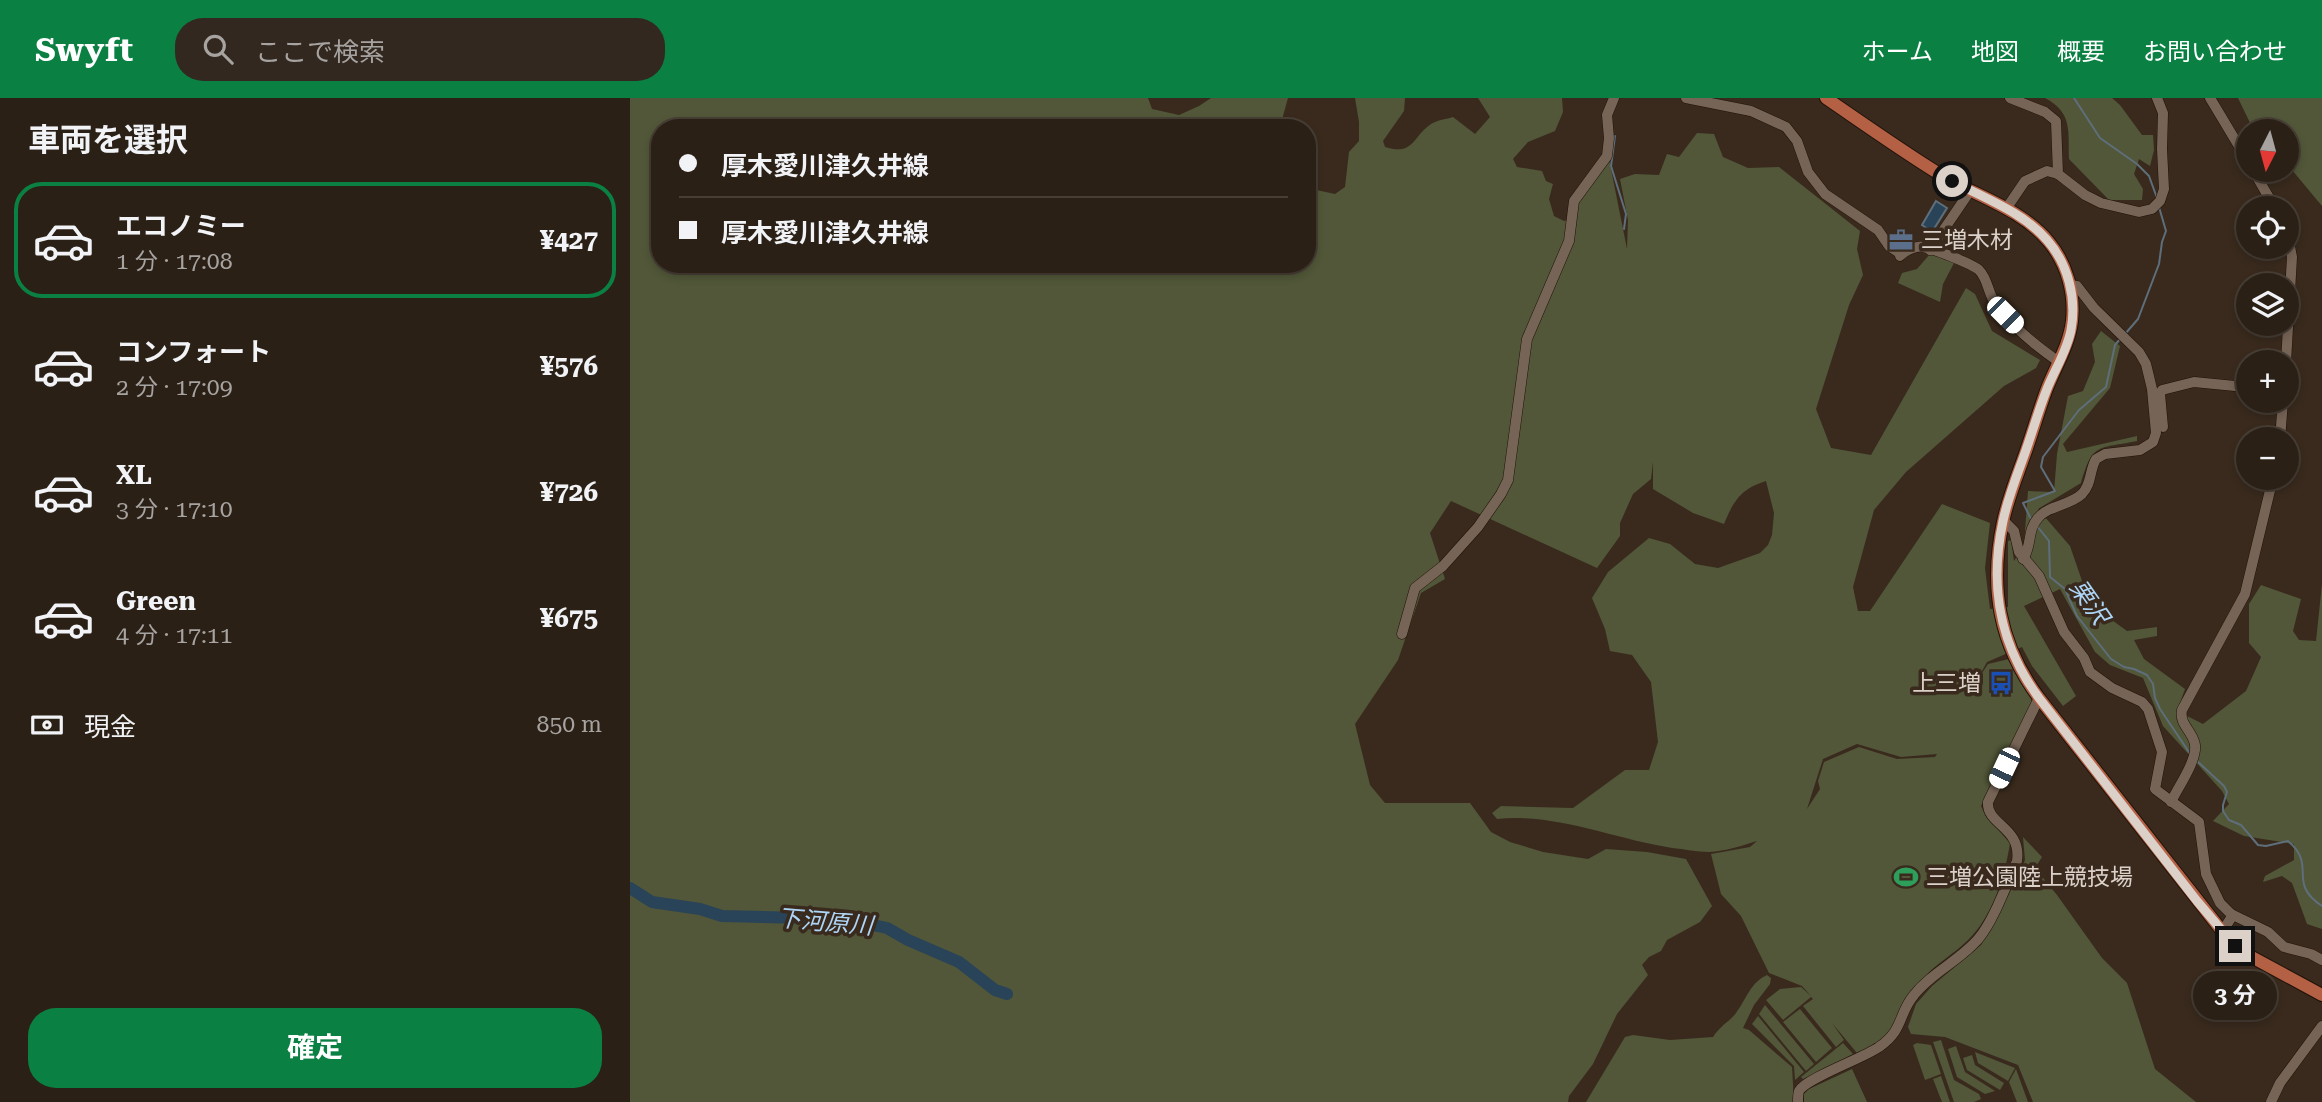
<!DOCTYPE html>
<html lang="ja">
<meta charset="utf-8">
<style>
body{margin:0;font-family:"Roboto Serif","Noto Sans JP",serif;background:#33281f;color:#f1f3f6;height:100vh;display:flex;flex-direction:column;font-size:26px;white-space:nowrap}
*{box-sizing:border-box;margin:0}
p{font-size:23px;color:#a6a3a1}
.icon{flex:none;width:38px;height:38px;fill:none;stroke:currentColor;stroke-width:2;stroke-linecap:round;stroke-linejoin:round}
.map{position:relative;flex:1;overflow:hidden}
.drawer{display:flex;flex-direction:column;background:#2b2016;width:630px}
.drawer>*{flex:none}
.top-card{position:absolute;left:21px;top:21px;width:665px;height:154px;border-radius:28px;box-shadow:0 4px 10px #0003,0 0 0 2px #473e35;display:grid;align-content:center;height:154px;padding:0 28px;background:#2b2016}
.needle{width:46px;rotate:186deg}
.tools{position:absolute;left:1606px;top:21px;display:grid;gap:14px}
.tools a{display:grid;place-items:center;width:63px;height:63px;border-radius:50%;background:#2b2016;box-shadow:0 4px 10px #0003,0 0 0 2px #473e35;font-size:35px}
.end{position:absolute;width:32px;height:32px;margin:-16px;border:9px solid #dbd1c9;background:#111;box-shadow:0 0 0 4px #111}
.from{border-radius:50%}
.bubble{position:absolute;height:49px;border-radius:24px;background:#2b2016;box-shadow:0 4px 10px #0003,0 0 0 2px #473e35;font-size:23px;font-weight:700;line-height:49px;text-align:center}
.car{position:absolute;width:21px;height:42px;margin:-21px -10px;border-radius:9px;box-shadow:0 0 5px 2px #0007;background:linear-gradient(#fff 24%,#345 0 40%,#fff 0 76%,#345 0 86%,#fff 0)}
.top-card b{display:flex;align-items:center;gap:24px;height:66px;font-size:26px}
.top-card b+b{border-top:2px solid #473e35}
.top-card i{width:18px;height:18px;background:#f1f3f6}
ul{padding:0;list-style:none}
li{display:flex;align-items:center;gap:21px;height:116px;margin:0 14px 10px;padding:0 14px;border:4px solid transparent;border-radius:28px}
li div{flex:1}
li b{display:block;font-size:26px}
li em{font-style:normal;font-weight:700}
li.active{border-color:#0b8043}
li>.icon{width:63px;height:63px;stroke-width:1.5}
h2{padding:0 28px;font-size:32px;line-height:84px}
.pay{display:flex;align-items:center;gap:18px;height:77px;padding:0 28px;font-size:26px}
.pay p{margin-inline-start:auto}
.action{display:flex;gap:14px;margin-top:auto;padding:14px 28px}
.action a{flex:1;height:80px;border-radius:28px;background:#0b8043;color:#fff;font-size:28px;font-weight:700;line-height:80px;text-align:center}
header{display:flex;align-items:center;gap:42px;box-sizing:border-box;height:98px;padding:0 35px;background:#0b8043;color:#fff}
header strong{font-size:33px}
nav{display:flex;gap:38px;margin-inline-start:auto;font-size:24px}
.search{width:490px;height:63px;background:#33281f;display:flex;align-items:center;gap:18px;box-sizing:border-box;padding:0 24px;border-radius:28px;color:#a6a3a1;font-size:26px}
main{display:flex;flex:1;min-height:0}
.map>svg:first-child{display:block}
.green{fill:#515738;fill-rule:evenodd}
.water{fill:#294358;stroke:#5e6e7a;stroke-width:2}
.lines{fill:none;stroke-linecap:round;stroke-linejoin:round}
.stream{stroke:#5e6e7a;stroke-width:2}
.river{stroke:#294358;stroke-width:12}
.minor-casing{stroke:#201207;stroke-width:11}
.major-casing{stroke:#201207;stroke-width:14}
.minor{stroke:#766456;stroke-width:10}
.major{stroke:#b46045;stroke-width:12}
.route{stroke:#dbd1c9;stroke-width:9}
.labels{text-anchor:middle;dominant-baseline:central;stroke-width:7;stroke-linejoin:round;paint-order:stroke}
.poi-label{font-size:23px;fill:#dbd1c9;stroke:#392a1d;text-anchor:start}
.water-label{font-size:24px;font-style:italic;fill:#add5f7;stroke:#392a1d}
</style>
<header>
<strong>Swyft</strong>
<div class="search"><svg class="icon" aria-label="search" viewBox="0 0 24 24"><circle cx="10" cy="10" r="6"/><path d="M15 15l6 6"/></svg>ここで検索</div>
<nav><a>ホーム</a><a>地図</a><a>概要</a><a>お問い合わせ</a></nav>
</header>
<main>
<section class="drawer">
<h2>車両を選択</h2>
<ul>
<li class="active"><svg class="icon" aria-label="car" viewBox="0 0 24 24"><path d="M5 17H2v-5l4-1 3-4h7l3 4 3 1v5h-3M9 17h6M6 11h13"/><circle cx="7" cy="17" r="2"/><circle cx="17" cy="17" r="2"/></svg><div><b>エコノミー</b><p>1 分 · 17:08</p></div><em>¥427</em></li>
<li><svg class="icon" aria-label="car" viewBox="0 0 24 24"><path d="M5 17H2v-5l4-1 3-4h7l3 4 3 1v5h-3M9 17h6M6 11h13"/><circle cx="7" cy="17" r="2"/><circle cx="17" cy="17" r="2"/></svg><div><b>コンフォート</b><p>2 分 · 17:09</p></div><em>¥576</em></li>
<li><svg class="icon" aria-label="car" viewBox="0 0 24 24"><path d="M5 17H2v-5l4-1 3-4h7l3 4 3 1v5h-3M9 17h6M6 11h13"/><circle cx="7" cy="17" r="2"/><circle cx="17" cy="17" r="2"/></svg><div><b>XL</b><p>3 分 · 17:10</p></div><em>¥726</em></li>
<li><svg class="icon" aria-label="car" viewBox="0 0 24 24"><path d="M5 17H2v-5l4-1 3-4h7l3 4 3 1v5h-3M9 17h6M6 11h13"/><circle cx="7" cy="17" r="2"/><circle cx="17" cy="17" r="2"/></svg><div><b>Green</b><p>4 分 · 17:11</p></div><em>¥675</em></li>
</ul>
<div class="pay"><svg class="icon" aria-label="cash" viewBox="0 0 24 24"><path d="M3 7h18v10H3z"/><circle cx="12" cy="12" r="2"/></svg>現金<p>850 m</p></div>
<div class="action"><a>確定</a></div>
</section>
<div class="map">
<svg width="1692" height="1004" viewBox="0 0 1692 1004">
<rect width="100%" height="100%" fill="#392a1d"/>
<g class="green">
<path d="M0,0H518L522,11L549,17L569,8L581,0H658L653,18L652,30H30V166H677V90L705,96L715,89L719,54L729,43V24L725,0H775L774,13L753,43L755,49C784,58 782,39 801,26C807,22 817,21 823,19L845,36L860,19L848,0H932L933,14L925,33L898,44L883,61L887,69L912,73L916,83L923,86L919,101L924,118L934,123L945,120C946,113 947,104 951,98C958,84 971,75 979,61L997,151L998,122L990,81L1005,76L1029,77L1037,56L1049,59L1067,35L1084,36L1093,59L1118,70L1149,69L1230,133L1227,151L1233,177L1219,207L1186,311L1201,350L1241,357L1336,190L1345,196L1362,233L1410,262L1406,270L1374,288L1276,374L1244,412L1223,489L1228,513H1240L1312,406L1360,425L1355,470L1360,511L1378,509V443L1381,442L1384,463L1394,447L1398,393L1424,394L1427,356L1438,298L1453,293L1465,264L1462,246L1471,233L1490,248L1480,290L1433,346L1437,354L1507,338V343C1468,351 1463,344 1451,385L1408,411L1440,448L1460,506L1497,533L1527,529V538L1504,542L1514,561L1555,591L1547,613L1573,626L1616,593L1631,559L1619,545V506L1631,487L1671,501L1663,533L1669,542L1686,543L1692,486V831L1677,826L1662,785L1652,778L1633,784L1635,778L1664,762V746L1614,738L1583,723L1599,706L1592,693L1533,628L1513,580L1480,567L1465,554L1430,491L1394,508L1446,598L1433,608L1402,568L1392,549L1357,564L1346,584L1358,566L1379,561L1402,597L1401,608L1351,708L1355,717L1380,745C1375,778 1363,818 1338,842C1324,856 1305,866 1293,881C1268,910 1269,941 1227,955L1202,925L1214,942L1206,949L1173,908L1183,901L1181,899L1153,922L1136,902L1150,891L1171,889L1181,898L1172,888L1139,875L1111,818L1091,796L1081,756L1120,749L1127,743C1111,748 1096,753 1079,754C1067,754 1054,751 1042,750C984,741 926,715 867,721L862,715L871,708L943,710L995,672H1019L1028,644L1021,584L1002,557L980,553L975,531L962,500L978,474L1019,440L1040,446L1065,466L1088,470L1130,455L1138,447L1142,437L1144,415L1136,383C1111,391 1104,402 1094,426L1063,415L1023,391V364L1021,381L1003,396L990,425V438L967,470L821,403L800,435L815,481L791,495L768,562L725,626L740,687L755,705H840L861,734L880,744L913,754L958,761L976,751L1017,754L1056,761L1082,808L1070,824L1037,842L1031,853L1019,859L1012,867L1018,877L987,916L963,966L939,998L938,1004H0ZM1227,646L1271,659L1307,656L1305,659L1267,661L1229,649L1194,664L1188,683L1190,691L1177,711L1193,661Z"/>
<path d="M1415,0H1482L1490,7L1512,37H1523L1524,52L1520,68L1509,61L1504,76L1513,91L1512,102H1479L1439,61C1438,33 1443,15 1415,0Z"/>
<path d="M1608,0H1692V108L1657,66V33H1626L1622,29Z"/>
<path d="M1300,156L1322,162L1324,165L1313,186L1310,204L1268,185L1272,175L1287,171Z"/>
<path d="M1393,739L1412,759L1405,770L1427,797L1472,860L1497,885L1525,971L1566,1004H1403L1388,967L1315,939L1281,936L1278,929L1286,906L1302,888L1351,847L1387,781L1395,762Z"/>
<path d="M1137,877L1141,880L1140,886L1124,907L1113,930L1119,932L1162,969L1164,1004H956L995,939L1003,937L1040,942L1083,939C1091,927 1099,924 1106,915C1116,901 1121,884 1137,877Z"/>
<path d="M1135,907L1184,966L1176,973L1129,916Z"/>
<path d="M1170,911L1202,950L1186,964L1153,924Z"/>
<path d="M1128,918L1174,974L1165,982L1164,968L1122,926Z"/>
<path d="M1311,942L1324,982L1349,996L1351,1001L1344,1004H1324L1303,944Z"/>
<path d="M1213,945L1223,956L1173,981L1171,979Z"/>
<path d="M1287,945L1301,947L1311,976L1295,982L1283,947Z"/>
<path d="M1326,948L1335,974L1365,993L1355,996L1327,979L1318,951Z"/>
<path d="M1345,954L1385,970L1378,983L1348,965Z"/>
<path d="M1342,957L1345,967L1374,985L1370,992L1337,972L1333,960Z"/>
<path d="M1222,971L1237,1004H1174V996L1179,991Z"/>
<path d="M1386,971L1398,1004H1387L1379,984Z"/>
<path d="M1311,978L1320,1004H1312L1303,981Z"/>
</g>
<path class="water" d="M1306,103L1317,110L1302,134L1292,127Z"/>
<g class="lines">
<g class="stream">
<path d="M1444,0L1470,40L1507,66L1519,78L1527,100"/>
<path d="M985,38L981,68L996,116L994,131"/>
<path d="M1495,236L1508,221L1529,166L1532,144L1536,133L1529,109"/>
<path d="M1401,421L1393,405L1425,393L1411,369L1413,359L1449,312L1476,289L1485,247L1491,240"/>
<path d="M1407,428L1419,443L1420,479L1435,491L1447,518L1481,561L1494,569L1504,571L1517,577L1523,586L1525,600L1530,611L1561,657"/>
<path d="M1567,663L1594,688L1597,694L1593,707V713L1599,722L1611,727L1628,747L1636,748L1658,743C1688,768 1656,784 1692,808"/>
</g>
<path class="river" d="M0,790L22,804L70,811L92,818L215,821L257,830L278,842L329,864L365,892L377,896"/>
<g class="minor-casing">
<g id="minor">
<path d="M1056,0L1121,13L1156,29L1167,43L1178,74L1195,96L1248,132L1259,148L1271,156"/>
<path d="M1380,0L1415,14L1426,23L1428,76"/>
<path d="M1580,0L1619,65"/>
<path d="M1623,72L1645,110"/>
<path d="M1376,111L1395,83L1417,73L1428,76L1455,97L1471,105L1509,114L1522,111L1530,103L1534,91L1532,51L1533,15L1527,0"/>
<path d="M1300,152L1340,93"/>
<path d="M1270,158C1274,153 1287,147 1294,149C1303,151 1343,166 1349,172C1358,181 1358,195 1365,205C1381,228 1406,248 1429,264"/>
<path d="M1656,264L1662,159L1657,133"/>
<path d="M1533,329L1530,296L1532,292L1564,284L1605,288L1619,287"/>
<path d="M1650,341L1653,303"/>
<path d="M1373,422L1384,433L1389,454L1409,478L1434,534L1454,560L1460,574L1482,590L1512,604L1518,611L1532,654L1525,691L1569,724L1576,776L1590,805L1601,816V820L1592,834"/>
<path d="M1393,461C1402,448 1397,432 1408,420C1419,407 1439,408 1452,396C1462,386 1459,373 1466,361L1475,356L1510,352L1523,344L1526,335L1522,291L1516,266L1509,254L1464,210L1447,188L1440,187"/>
<path d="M772,536L785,490L813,468L848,429L871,396L878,382L897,241L939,143L944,103L977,58L979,40L977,17L984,0"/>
<path d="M1541,704C1548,689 1567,663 1565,647C1563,633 1549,627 1552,612L1615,496L1643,380"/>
<path d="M1601,816L1638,834L1654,849L1681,856L1692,862"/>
<path d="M1168,1004C1168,1002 1168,996 1169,993C1176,980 1234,960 1249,949C1274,932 1268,916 1284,897C1302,874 1331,862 1349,840C1364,822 1377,785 1387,763C1392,729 1356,727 1358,704L1409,600"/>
<path d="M1641,1004L1650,985L1692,928"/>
</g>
</g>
<g class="major-casing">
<path id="major" d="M1196,0C1234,26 1272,53 1311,77C1346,98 1392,111 1419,144C1437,166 1445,195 1442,223C1439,248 1425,269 1416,293C1409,312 1403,333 1396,353C1388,376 1378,400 1373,424C1359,489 1369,546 1409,600L1599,842L1618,857L1692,897"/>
</g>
<use href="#minor" class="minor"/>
<use href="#major" class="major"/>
</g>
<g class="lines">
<path class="route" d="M1322,83C1354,100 1393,114 1417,142C1438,166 1447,200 1441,232C1437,253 1425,271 1417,291C1409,311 1403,332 1396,352C1388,375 1378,399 1373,423C1359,488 1369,546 1409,600L1567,803L1605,848"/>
</g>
<defs>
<g id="office-bare" transform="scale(1.89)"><path d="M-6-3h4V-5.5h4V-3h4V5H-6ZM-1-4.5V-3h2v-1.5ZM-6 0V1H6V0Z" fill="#5c6f8a" stroke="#392a1d" stroke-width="2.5" paint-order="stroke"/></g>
<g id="bus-bare" transform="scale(1.89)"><path d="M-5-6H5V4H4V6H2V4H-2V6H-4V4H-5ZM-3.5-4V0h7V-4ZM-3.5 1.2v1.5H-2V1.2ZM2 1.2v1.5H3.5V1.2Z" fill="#1a4fb4" stroke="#392a1d" stroke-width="2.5" paint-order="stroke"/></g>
<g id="stadium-bare" transform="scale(1.89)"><path d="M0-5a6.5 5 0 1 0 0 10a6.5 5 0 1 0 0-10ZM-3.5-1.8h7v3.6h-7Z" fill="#2e9e5b" stroke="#392a1d" stroke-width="2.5" paint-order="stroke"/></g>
</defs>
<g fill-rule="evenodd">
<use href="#office-bare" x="1271" y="142"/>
<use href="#bus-bare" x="1371" y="585"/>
<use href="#stadium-bare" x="1276" y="779"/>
</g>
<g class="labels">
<g class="poi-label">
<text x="1291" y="142">三増木材</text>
<text x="1351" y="585" text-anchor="end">上三増</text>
<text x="1296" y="779">三増公園陸上競技場</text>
</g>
<g class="water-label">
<text transform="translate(1459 504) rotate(55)">栗沢</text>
<text transform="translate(195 824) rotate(5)">下河原川</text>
</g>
</g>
</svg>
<div class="tools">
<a><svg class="needle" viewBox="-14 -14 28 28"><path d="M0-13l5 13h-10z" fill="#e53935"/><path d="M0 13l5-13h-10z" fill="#a6a3a1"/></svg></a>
<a><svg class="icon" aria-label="locate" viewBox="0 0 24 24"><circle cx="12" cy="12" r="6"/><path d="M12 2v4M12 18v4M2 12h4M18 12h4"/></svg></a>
<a><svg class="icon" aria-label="layers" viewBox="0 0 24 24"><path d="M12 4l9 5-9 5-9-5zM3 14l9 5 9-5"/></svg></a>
<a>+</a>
<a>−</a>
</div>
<i class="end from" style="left:1322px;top:83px"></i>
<i class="end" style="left:1605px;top:848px"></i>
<div class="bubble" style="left:1563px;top:873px;width:84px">3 分</div>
<i class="car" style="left:1375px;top:217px;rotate:135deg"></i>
<i class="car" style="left:1374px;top:670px;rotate:205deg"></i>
<div class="top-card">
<b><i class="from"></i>厚木愛川津久井線</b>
<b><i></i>厚木愛川津久井線</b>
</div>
</div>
</main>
